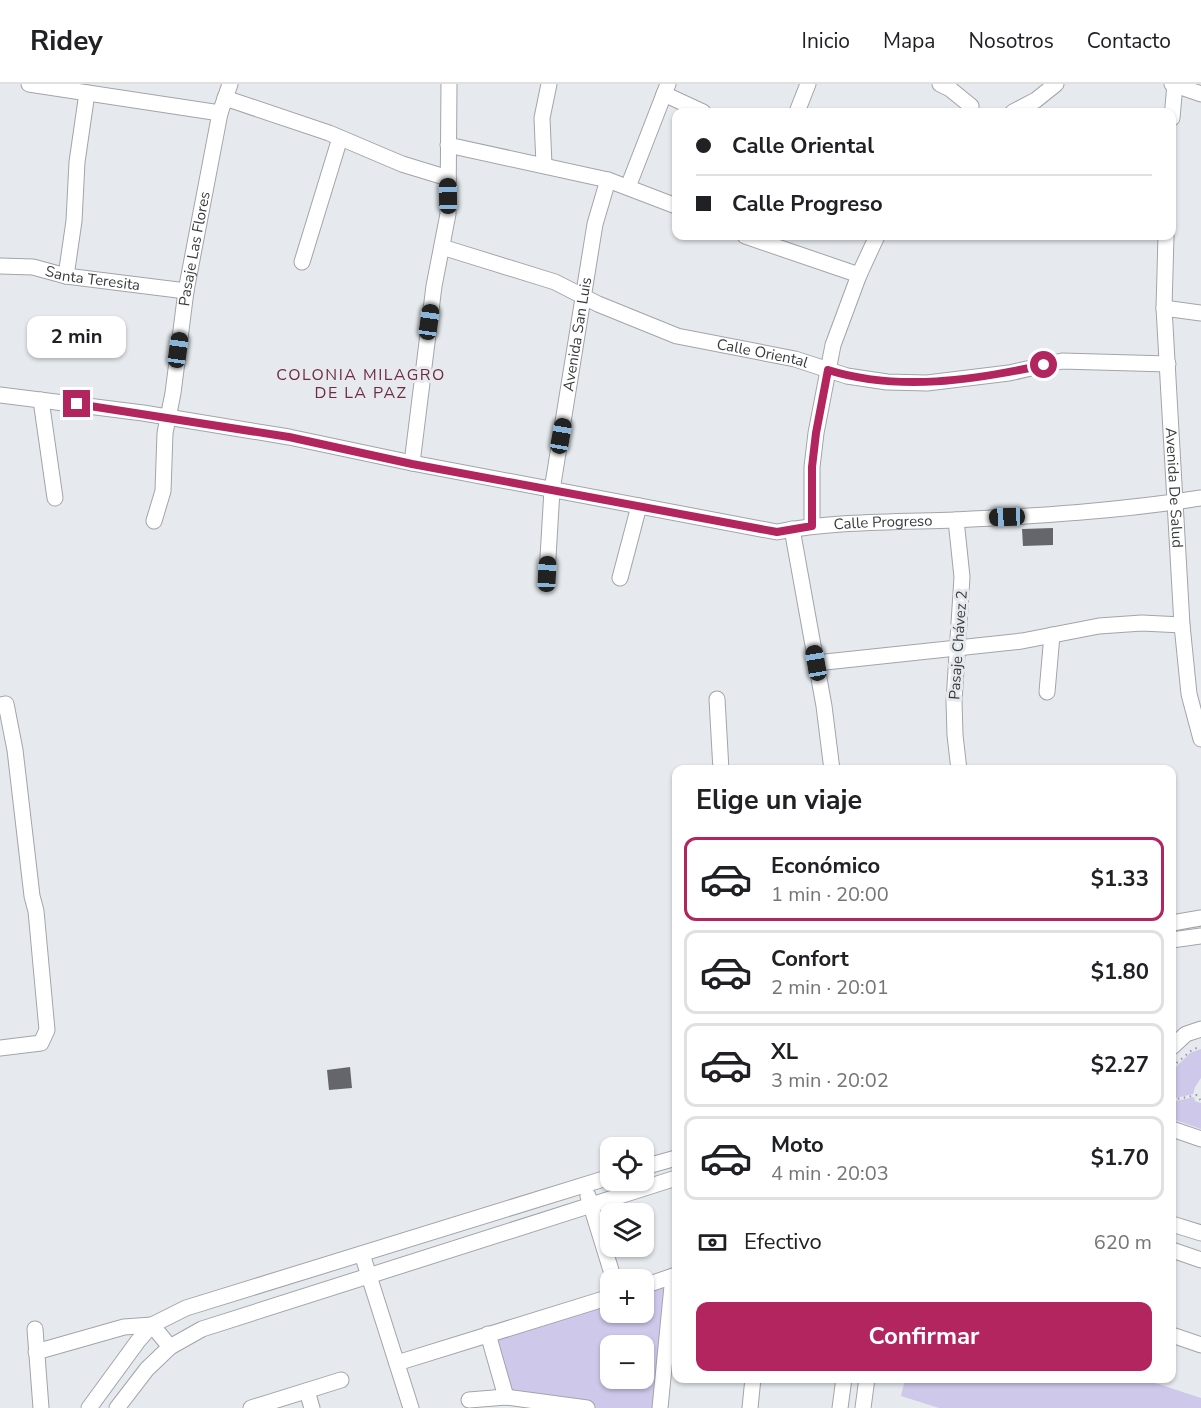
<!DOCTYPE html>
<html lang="es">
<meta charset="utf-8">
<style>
body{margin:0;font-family:"Nunito Sans",sans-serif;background:#f6f6f6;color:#202124;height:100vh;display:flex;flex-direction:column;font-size:22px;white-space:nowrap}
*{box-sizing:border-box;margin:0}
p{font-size:20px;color:#757577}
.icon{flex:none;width:33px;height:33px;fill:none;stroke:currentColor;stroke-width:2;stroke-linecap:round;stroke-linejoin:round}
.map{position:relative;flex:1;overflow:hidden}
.drawer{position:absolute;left:672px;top:681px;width:504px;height:618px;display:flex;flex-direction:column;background:#fff;border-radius:12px;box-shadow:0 2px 4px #0004}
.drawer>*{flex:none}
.hud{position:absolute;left:672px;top:24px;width:504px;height:132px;border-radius:12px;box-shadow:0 2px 4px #0004;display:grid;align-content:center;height:132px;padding:0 24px;background:#fff}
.fabs{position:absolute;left:600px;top:1053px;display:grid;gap:12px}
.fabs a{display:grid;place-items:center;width:54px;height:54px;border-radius:12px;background:#fff;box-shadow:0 2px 4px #0004;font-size:30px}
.end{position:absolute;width:27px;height:27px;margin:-14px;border:8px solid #b2255e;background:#fff;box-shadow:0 0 0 3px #fff}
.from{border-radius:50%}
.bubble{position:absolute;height:42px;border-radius:12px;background:#fff;box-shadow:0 2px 4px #0004;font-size:20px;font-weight:700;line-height:42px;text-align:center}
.car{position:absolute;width:18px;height:36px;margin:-18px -9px;border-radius:8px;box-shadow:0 0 4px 2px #0007;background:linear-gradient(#222 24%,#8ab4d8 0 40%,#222 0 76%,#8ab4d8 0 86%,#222 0)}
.hud b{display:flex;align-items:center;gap:21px;height:57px;font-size:22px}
.hud b+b{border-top:2px solid #e0e0e0}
.hud i{width:15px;height:15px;background:#202124}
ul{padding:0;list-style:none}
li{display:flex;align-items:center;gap:18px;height:84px;margin:0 12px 9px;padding:0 12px;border:3px solid #e0e0e0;border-radius:12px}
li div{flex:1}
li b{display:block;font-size:22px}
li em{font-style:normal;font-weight:700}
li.selected{border-color:#b2255e}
li>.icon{width:54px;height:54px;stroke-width:1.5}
h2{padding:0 24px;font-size:27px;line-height:72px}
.pay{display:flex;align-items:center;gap:15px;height:66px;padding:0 24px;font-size:22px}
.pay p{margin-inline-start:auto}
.cta{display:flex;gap:12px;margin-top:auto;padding:12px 24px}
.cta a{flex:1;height:69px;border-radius:12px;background:#b2255e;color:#fff;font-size:24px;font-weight:700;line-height:69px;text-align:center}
header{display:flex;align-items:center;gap:36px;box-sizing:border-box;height:84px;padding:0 30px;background:#fff;border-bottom:2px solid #e0e0e0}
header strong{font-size:28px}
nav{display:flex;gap:33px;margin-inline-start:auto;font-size:21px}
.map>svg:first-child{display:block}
.green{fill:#cec8eb;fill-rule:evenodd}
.building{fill:#65666b}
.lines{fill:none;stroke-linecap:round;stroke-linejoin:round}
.minor-casing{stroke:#a1a5a9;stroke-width:17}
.path{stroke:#999b9e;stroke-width:2;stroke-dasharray:1.5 4.5;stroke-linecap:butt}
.minor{stroke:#fff;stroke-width:15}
.route{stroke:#b2255e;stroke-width:8}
.labels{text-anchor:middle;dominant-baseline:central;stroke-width:6;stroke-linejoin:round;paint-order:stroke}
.street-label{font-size:15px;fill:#3a3b3d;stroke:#e6eaee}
.neighbourhood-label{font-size:16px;letter-spacing:1.5px;fill:#702b42;stroke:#e6eaee}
</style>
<header>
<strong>Ridey</strong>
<nav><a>Inicio</a><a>Mapa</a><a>Nosotros</a><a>Contacto</a></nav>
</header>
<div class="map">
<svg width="1201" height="1324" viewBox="0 0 1201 1324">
<rect width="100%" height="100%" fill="#e6eaee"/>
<g class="green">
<path d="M1201,965V994L1195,1003L1193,1010L1172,1015V987L1190,969Z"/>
<path d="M1194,1013L1195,1017L1201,1019V1045L1172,1035V1018Z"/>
<path d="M673,1192L660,1324H590L506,1313L488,1250L610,1212V1228H644V1201ZM610,1262H644V1294H610Z"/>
<path d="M1143,1295L1201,1314V1324H939L901,1312L905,1295Z"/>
</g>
<g class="building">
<path d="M1053,444V461L1023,462L1022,445Z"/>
<path d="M350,983L352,1004L329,1006L327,986Z"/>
</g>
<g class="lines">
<g class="minor-casing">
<g id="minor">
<path d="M29,0L220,29"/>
<path d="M940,0L950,5L971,22V28"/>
<path d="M1172,0L1201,10"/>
<path d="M664,10L703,28"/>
<path d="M225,14L329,49L402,80L448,94"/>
<path d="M797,28L808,0"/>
<path d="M1013,28L1036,16L1056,0"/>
<path d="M1172,34L1175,0"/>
<path d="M448,61L608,96L676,122"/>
<path d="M544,81L542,34L549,0"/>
<path d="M628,103L668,0"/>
<path d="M745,152L859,191"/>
<path id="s1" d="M1166,152L1164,224L1182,541L1189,610L1201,655"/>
<path id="s2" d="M442,163L555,198L598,220L677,252L795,275L847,292L887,298L927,299L1009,289L1062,277L1168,280"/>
<path d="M302,178L340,54"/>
<path id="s3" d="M0,182L33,183L66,192L186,207"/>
<path d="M66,192L74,137L77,78L87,9"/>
<path d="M1164,224L1201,229"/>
<path id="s4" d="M0,311L143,329L289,353L412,379L777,448C836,437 895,438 955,436C1037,432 1120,427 1201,414"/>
<path d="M41,316L55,414"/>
<path d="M412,379L434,202L448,130L449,0"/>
<path d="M956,436L962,493L954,617L955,651L959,686"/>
<path id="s5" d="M154,437L163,407L165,349L173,309L186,207L220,29L230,0"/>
<path d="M812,442V383L816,349L833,261L859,191L877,152"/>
<path d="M792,445L824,622L832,686"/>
<path id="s6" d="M547,490L552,406L595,140L608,96"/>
<path d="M620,494L639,422"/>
<path d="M816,579L1022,557L1099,542L1142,539L1182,541"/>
<path d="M1047,608L1052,551"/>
<path d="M717,615L721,686"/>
<path d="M0,621L6,620L15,666L32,812L36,827L47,946L41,959L0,964"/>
<path d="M1172,839L1201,834"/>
<path d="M1172,856L1201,852"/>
<path d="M1172,963L1186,950L1201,945"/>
<path d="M1172,1045L1201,1055"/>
<path d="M644,1083L676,1074"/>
<path d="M588,1112L614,1196"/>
<path d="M1172,1140L1201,1149"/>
<path d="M1172,1166L1201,1176"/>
<path d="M362,1170L411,1324"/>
<path d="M644,1202L676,1191"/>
<path d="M35,1245L41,1324"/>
<path d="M488,1250L506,1313"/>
<path d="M1172,1251L1201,1261"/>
<path d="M36,1268L124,1243L152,1241L170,1263"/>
<path d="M397,1279L610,1213"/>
<path d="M307,1307L312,1324"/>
<path d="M469,1316L506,1313L587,1324"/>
<path d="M89,1324L138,1257L152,1241L186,1224L610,1093"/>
<path d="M117,1324L147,1285L170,1263L202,1245L676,1094"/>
<path d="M251,1324L341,1296"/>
<path d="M660,1324L673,1192"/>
<path d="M750,1324L753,1294"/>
<path d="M840,1324L844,1294"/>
<path d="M863,1324L867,1294"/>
</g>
</g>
<g class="path">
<path d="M1172,983L1193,965L1201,963"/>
<path d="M1172,1016L1197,1011L1201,1017"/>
</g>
<use href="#minor" class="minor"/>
</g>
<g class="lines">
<path class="route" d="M77,320L289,353L412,380L777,448L812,442V383L816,349L828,286C899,308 974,296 1044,281"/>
</g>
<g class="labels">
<g class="street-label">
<text stroke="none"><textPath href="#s5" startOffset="276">Pasaje Las Flores</textPath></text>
<text stroke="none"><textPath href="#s3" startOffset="94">Santa Teresita</textPath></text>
<text stroke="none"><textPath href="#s6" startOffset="242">Avenida San Luis</textPath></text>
<text stroke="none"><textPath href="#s2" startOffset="339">Calle Oriental</textPath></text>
<text stroke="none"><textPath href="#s1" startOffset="252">Avenida De Salud</textPath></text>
<text stroke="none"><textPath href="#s4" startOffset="896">Calle Progreso</textPath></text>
<text transform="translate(958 561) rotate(-86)">Pasaje Chávez 2</text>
</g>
<g class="neighbourhood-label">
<text x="361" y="291">COLONIA MILAGRO<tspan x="361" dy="18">DE LA PAZ</tspan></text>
</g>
</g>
</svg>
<div class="fabs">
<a><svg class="icon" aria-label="locate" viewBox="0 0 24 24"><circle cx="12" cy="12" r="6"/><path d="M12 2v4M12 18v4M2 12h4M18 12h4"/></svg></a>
<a><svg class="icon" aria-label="layers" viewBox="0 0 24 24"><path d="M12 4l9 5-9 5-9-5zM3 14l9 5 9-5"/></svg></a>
<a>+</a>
<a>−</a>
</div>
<i class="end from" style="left:1044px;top:281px"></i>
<i class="end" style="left:77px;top:320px"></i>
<div class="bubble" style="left:27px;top:232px;width:99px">2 min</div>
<i class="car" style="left:448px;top:112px;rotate:359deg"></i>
<i class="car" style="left:429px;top:238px;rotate:8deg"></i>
<i class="car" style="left:178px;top:266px;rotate:8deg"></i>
<i class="car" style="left:561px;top:352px;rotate:10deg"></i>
<i class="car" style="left:1007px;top:433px;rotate:268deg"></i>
<i class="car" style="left:547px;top:490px;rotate:3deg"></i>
<i class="car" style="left:816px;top:579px;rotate:350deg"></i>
<div class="hud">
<b><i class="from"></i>Calle Oriental</b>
<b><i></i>Calle Progreso</b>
</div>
<section class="drawer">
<h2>Elige un viaje</h2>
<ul>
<li class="selected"><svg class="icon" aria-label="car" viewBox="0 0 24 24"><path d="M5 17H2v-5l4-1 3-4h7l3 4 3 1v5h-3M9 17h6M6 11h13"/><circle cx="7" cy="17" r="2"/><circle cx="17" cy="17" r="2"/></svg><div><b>Económico</b><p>1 min · 20:00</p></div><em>$1.33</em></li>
<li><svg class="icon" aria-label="car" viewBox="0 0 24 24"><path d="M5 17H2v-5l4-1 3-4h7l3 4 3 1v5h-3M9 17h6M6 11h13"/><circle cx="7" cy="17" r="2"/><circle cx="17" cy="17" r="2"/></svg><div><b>Confort</b><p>2 min · 20:01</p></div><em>$1.80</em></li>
<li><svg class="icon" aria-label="car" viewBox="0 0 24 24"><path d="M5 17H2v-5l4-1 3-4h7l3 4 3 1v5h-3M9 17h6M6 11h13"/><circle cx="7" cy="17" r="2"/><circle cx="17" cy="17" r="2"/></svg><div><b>XL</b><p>3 min · 20:02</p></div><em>$2.27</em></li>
<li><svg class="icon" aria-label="car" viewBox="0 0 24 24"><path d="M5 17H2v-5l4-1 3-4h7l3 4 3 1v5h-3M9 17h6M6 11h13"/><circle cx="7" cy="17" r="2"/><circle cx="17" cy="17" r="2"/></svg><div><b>Moto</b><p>4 min · 20:03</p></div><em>$1.70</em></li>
</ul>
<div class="pay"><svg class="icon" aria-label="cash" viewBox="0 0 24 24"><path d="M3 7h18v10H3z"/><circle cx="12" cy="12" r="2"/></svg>Efectivo<p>620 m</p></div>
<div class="cta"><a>Confirmar</a></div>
</section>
</div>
